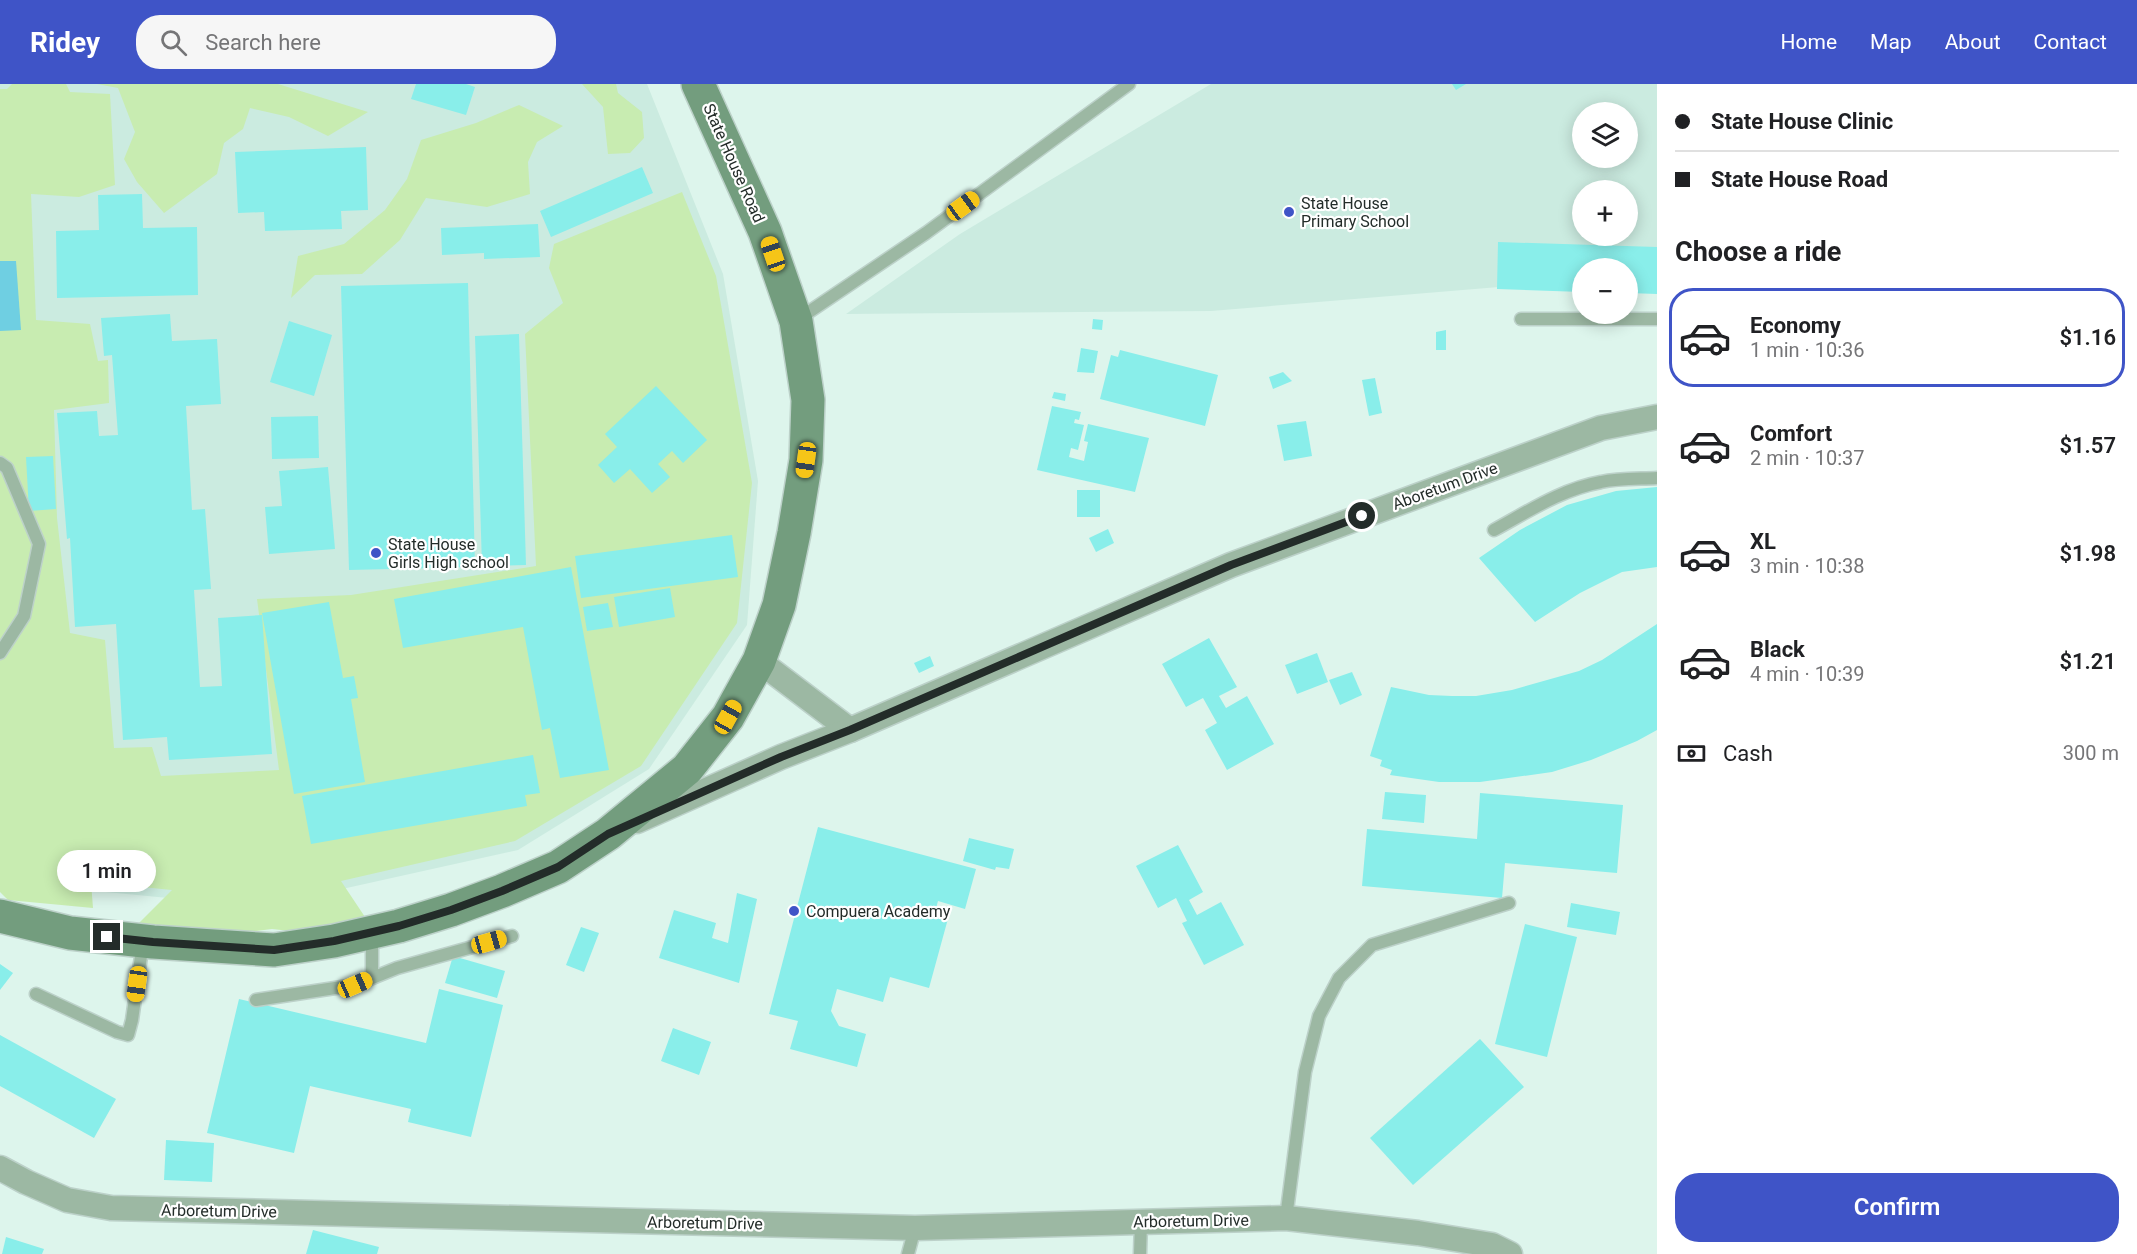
<!DOCTYPE html>
<meta charset="utf-8">
<style>
body{margin:0;font-family:Roboto,sans-serif;background:#f6f6f6;color:#202124;height:100vh;display:flex;flex-direction:column;font-size:22px;white-space:nowrap}
*{box-sizing:border-box;margin:0}
p{font-size:20px;color:#757577}
.icon{flex:none;width:33px;height:33px;fill:none;stroke:currentColor;stroke-width:2;stroke-linecap:round;stroke-linejoin:round}
.map{position:relative;flex:1;overflow:hidden}
.drawer{display:flex;flex-direction:column;background:#fff;width:480px}
.drawer>*{flex:none}
.banner{display:grid;align-content:center;height:132px;padding:0 18px;background:#fff}
.fabs{position:absolute;left:1572px;top:18px;display:grid;gap:12px}
.fabs a{display:grid;place-items:center;width:66px;height:66px;border-radius:50%;background:#fff;box-shadow:0 3px 15px #0003;font-size:30px}
.end{position:absolute;width:27px;height:27px;margin:-14px;border:8px solid #232c29;background:#fff;box-shadow:0 0 0 3px #fff}
.from{border-radius:50%}
.bubble{position:absolute;height:42px;border-radius:21px;background:#fff;box-shadow:0 3px 15px #0003;font-size:20px;font-weight:600;line-height:42px;text-align:center}
.car{position:absolute;width:18px;height:36px;margin:-18px -9px;border-radius:8px;box-shadow:0 0 4px 2px #0007;background:linear-gradient(#f5c518 24%,#345 0 40%,#f5c518 0 76%,#345 0 86%,#f5c518 0)}
.banner b{display:flex;align-items:center;gap:21px;height:57px;font-size:22px}
.banner b+b{border-top:2px solid #e0e0e0}
.banner i{width:15px;height:15px;background:#202124}
ul{padding:0;list-style:none}
li{display:flex;align-items:center;gap:18px;height:99px;margin:0 12px 9px;padding:0 6px;border:3px solid transparent;border-radius:24px}
li div{flex:1}
li b{display:block;font-size:22px}
li em{font-style:normal;font-weight:600}
li.on{border-color:#3f54c7}
li>.icon{width:54px;height:54px;stroke-width:1.5}
h2{padding:0 18px;font-size:27px;line-height:72px}
.pay{display:flex;align-items:center;gap:15px;height:66px;padding:0 18px;font-size:22px}
.pay p{margin-inline-start:auto}
.action{display:flex;gap:12px;margin-top:auto;padding:12px 18px}
.action a{flex:1;height:69px;border-radius:24px;background:#3f54c7;color:#fff;font-size:24px;font-weight:600;line-height:69px;text-align:center}
header{display:flex;align-items:center;gap:36px;box-sizing:border-box;height:84px;padding:0 30px;background:#3f54c7;color:#fff}
header strong{font-size:28px}
nav{display:flex;gap:33px;margin-inline-start:auto;font-size:21px}
.search{width:420px;height:54px;background:#f6f6f6;display:flex;align-items:center;gap:15px;box-sizing:border-box;padding:0 21px;border-radius:24px;color:#757577;font-size:22px}
main{display:flex;flex:1;min-height:0}
.map>svg:first-child{display:block}
.built{fill:#cbebe0;fill-rule:evenodd}
.green{fill:#c8ecb1}
.water{fill:#6fcfe2}
.building{fill:#89eeea}
.lines{fill:none;stroke-linecap:round;stroke-linejoin:round}
.lane-casing{stroke:#bcd1c9;stroke-width:15}
.street-casing{stroke:#bcd1c9;stroke-width:27}
.secondary-casing{stroke:#bcd1c9;stroke-width:36}
.lane{stroke:#9cb8a3;stroke-width:12}
.street{stroke:#9cb8a3;stroke-width:24}
.secondary{stroke:#739d7e;stroke-width:33}
.route{stroke:#232c29;stroke-width:8}
.poi-dot{fill:#3f54c7;stroke:#fff;stroke-width:2}
.labels{text-anchor:middle;dominant-baseline:central;stroke-width:4.5;stroke-linejoin:round;paint-order:stroke}
.street-label{font-size:16px;fill:#232c29;stroke:#fff}
.poi-label{font-size:16px;fill:#232c29;stroke:#fff;text-anchor:start}
</style>
<header>
<strong>Ridey</strong>
<div class="search"><svg class="icon" aria-label="search" viewBox="0 0 24 24"><circle cx="10" cy="10" r="6"/><path d="M15 15l6 6"/></svg>Search here</div>
<nav><a>Home</a><a>Map</a><a>About</a><a>Contact</a></nav>
</header>
<main>
<div class="map">
<svg width="1657" height="1170" viewBox="0 0 1657 1170">
<rect width="100%" height="100%" fill="#ddf5ec"/>
<g class="built">
<path d="M0,0H647L723,190L758,397L747,541L649,685L518,766L261,823L75,805L0,785Z"/>
<path d="M1211,0H1657V190L1628,193V184H1582V196L1211,227L846,230L960,150ZM1582,28H1628V74H1582ZM1582,106H1628V152H1582Z"/>
</g>
<g class="green">
<path d="M12,0H66L70,8L110,10L115,101L79,113L31,110L36,236L90,240L98,277L108,276L109,319L54,326L57,434L70,549L105,556L114,664L152,663L161,692L279,686L257,515L351,511L536,482L525,250L563,219L549,184L554,160L682,108L716,192L752,399L737,539L641,682L515,757L341,797L367,836L308,849L272,845L224,851L137,841L172,806L91,798L93,824L8,816L0,808V5H7Z"/>
<path d="M97,0H278L368,28L328,52L289,33L250,24L243,45L224,59L217,90L164,129L137,98L124,75L135,48L118,4Z"/>
<path d="M582,0H616L618,9L642,28L644,54L630,69L608,70L603,23Z"/>
<path d="M519,21L563,42L537,58L528,78L530,110L487,123L426,114L400,156L362,190L315,191L291,214L298,172L344,160L385,126L407,95L421,56L476,39Z"/>
</g>
<path class="water" d="M0,177H16L21,246L0,247Z"/>
<g class="building">
<path d="M416,0H466L475,3L466,31L411,15Z"/>
<path d="M1452,0H1466L1456,6Z"/>
<path d="M366,63L368,126L341,127L342,145L265,147L264,128L238,129L235,68Z"/>
<path d="M642,83L653,109L551,153L540,127Z"/>
<path d="M142,110L143,144L197,143L198,211L57,214L56,147L99,146L98,111Z"/>
<path d="M538,140L540,173L484,175V169L442,171L441,144Z"/>
<path d="M1498,158L1657,163V210L1628,209V184H1582V208L1497,205Z"/>
<path d="M468,199L475,483L349,486L341,202Z"/>
<path d="M170,230L172,257L217,255L221,320L186,322L192,426L205,425L211,505L194,506L200,603L222,602L218,534L262,531L272,670L169,676L167,653L123,656L116,540L75,543L70,454L67,455L57,329L97,327L99,352L118,351L112,271L104,272L101,234Z"/>
<path d="M1093,235L1103,236L1102,246L1092,245Z"/>
<path d="M289,237L332,251L314,312L270,298Z"/>
<path d="M1446,246V266H1436V248Z"/>
<path d="M519,250L526,481L482,482L475,252Z"/>
<path d="M1081,264L1098,267L1094,289L1077,288Z"/>
<path d="M1120,266L1218,291L1205,342L1100,315L1111,271L1118,273Z"/>
<path d="M1283,288L1292,297L1273,305L1269,293Z"/>
<path d="M1375,294L1382,329L1369,332L1362,296Z"/>
<path d="M656,302L707,356L683,379L672,367L658,380L670,393L652,409L630,385L614,399L598,381L617,363L605,350Z"/>
<path d="M1054,308L1066,310L1065,317L1052,314Z"/>
<path d="M1052,322L1081,328L1079,336L1075,335L1074,339L1084,341L1078,366L1071,364L1069,373L1084,377L1088,358L1084,357L1088,340L1149,354L1135,408L1037,386Z"/>
<path d="M318,332L319,374L272,375L271,333Z"/>
<path d="M1306,337L1312,372L1284,377L1277,341Z"/>
<path d="M53,372L56,425L29,427L26,373Z"/>
<path d="M328,383L335,465L269,470L265,423L282,422L279,387Z"/>
<path d="M1657,403V483L1622,488L1580,509L1535,538L1479,474L1520,446L1567,421L1616,407Z"/>
<rect x="1077" y="406" width="23" height="27"/>
<path d="M1108,445L1114,459L1096,468L1089,454Z"/>
<path d="M732,451L738,493L581,514L575,472Z"/>
<path d="M571,483L609,686L560,694L550,644L542,646L523,543L403,564L394,515Z"/>
<path d="M670,504L675,533L619,543L614,513Z"/>
<path d="M329,518L343,594L354,592L358,614L351,615L365,698L294,710L262,529Z"/>
<path d="M608,519L613,543L587,547L583,523Z"/>
<path d="M1657,540V646L1637,657L1591,676L1552,688L1480,698H1439L1390,691L1392,686L1380,682L1382,676L1370,672L1391,603L1429,611L1452,612H1476L1512,606L1579,587L1602,576Z"/>
<path d="M1209,554L1237,603L1219,612L1226,624L1247,612L1274,660L1227,686L1205,646L1217,639L1203,614L1186,623L1162,580Z"/>
<path d="M1317,569L1328,598L1297,610L1285,581Z"/>
<path d="M930,572L934,582L919,589L914,579Z"/>
<path d="M1352,588L1362,611L1340,621L1329,596Z"/>
<path d="M533,671L540,709L525,711L527,722L311,760L302,712Z"/>
<path d="M1385,708L1426,711L1424,739L1382,735Z"/>
<path d="M1480,709L1623,721L1617,789L1505,779L1502,814L1362,802L1367,745L1477,755Z"/>
<path d="M818,743L976,785L965,825L938,817L935,828L949,831L929,904L890,893L883,918L837,905L831,927L839,942L866,950L857,983L790,965L798,937L769,930Z"/>
<path d="M969,754L1014,765L1009,785L996,783L995,786L963,777Z"/>
<path d="M1178,761L1203,808L1189,816L1197,831L1221,818L1244,861L1204,881L1182,839L1187,837L1176,814L1158,824L1136,782Z"/>
<path d="M737,809L757,815L739,899L659,874L674,826L716,839L712,854L728,859Z"/>
<path d="M1571,819L1620,828L1616,851L1567,843Z"/>
<path d="M1525,840L1577,853L1547,973L1495,960Z"/>
<path d="M581,843L599,849L584,888L566,881Z"/>
<path d="M453,872L505,887L497,914L445,899Z"/>
<path d="M0,880L13,889L0,906Z"/>
<path d="M439,905L503,921L471,1053L408,1038L411,1025L310,1002L294,1069L207,1049L239,915L426,959Z"/>
<path d="M673,944L711,958L699,991L661,977Z"/>
<path d="M0,951L116,1015L94,1054L0,1002Z"/>
<path d="M1480,955L1524,1003L1413,1101L1370,1054Z"/>
<path d="M166,1056L214,1059L212,1098L164,1096Z"/>
<path d="M313,1146L379,1163L377,1170H306Z"/>
<path d="M6,1153L44,1165L42,1170H2Z"/>
</g>
<g class="lines">
<g class="lane-casing">
<g id="lane">
<path d="M1521,235H1657"/>
<path d="M797,236L926,149L1129,0"/>
<path d="M0,379L7,384L39,460L24,532L0,569"/>
<path d="M1494,446C1529,427 1562,405 1601,398C1619,394 1639,395 1657,394"/>
<path d="M372,850V893"/>
<path d="M36,910L117,948L128,951L132,936L143,858"/>
<path d="M256,916L355,901L397,884L512,852"/>
<path d="M1286,1134L1305,988L1319,932L1339,894L1372,861L1509,819"/>
<path d="M908,1170L915,1144"/>
<path d="M1140,1170L1141,1138"/>
</g>
</g>
<g class="street-casing">
<g id="street">
<path d="M759,577L850,646"/>
<path d="M637,737L781,673L850,646L1231,481L1601,344L1657,333"/>
<path d="M0,1084L26,1098L67,1116L111,1124L915,1144L1286,1134L1418,1149L1492,1161L1510,1170"/>
</g>
</g>
<g class="secondary-casing">
<path id="secondary" d="M0,832L70,849L153,858L274,866L334,857L399,842L451,826L502,807L558,783L608,750L687,685L728,633L759,577L779,521L794,449L806,376L808,316L796,237L765,148L698,0"/>
</g>
<use href="#lane" class="lane"/>
<use href="#street" class="street"/>
<use href="#secondary" class="secondary"/>
</g>
<g class="lines">
<path class="route" d="M107,853L153,858L274,866L334,857L399,842L451,826L502,807L558,783L608,750L781,673L850,646L1231,481L1362,432"/>
</g>
<g class="poi-dot">
<circle cx="1289" cy="128" r="6"/>
<circle cx="376" cy="469" r="6"/>
<circle cx="794" cy="827" r="6"/>
</g>
<g class="labels">
<g class="street-label">
<text transform="translate(734 79) rotate(66)">State House Road</text>
<text transform="translate(1445 402) rotate(-20)">Aboretum Drive</text>
<text transform="translate(219 1127) rotate(1)">Arboretum Drive</text>
<text transform="translate(1191 1137) rotate(-1)">Arboretum Drive</text>
<text transform="translate(705 1139) rotate(1)">Arboretum Drive</text>
</g>
<g class="poi-label">
<text x="1301" y="119">State House<tspan x="1301" dy="18">Primary School</tspan></text>
<text x="388" y="460">State House<tspan x="388" dy="18">Girls High school</tspan></text>
<text x="806" y="827">Compuera Academy</text>
</g>
</g>
</svg>
<div class="fabs">
<a><svg class="icon" aria-label="layers" viewBox="0 0 24 24"><path d="M12 4l9 5-9 5-9-5zM3 14l9 5 9-5"/></svg></a>
<a>+</a>
<a>−</a>
</div>
<i class="end from" style="left:1362px;top:432px"></i>
<i class="end" style="left:107px;top:853px"></i>
<div class="bubble" style="left:57px;top:766px;width:99px">1 min</div>
<i class="car" style="left:963px;top:122px;rotate:54deg"></i>
<i class="car" style="left:773px;top:170px;rotate:341deg"></i>
<i class="car" style="left:806px;top:376px;rotate:188deg"></i>
<i class="car" style="left:728px;top:633px;rotate:29deg"></i>
<i class="car" style="left:489px;top:858px;rotate:74deg"></i>
<i class="car" style="left:137px;top:900px;rotate:188deg"></i>
<i class="car" style="left:355px;top:901px;rotate:66deg"></i>
</div>
<section class="drawer">
<div class="banner">
<b><i class="from"></i>State House Clinic</b>
<b><i></i>State House Road</b>
</div>
<h2>Choose a ride</h2>
<ul>
<li class="on"><svg class="icon" aria-label="car" viewBox="0 0 24 24"><path d="M5 17H2v-5l4-1 3-4h7l3 4 3 1v5h-3M9 17h6M6 11h13"/><circle cx="7" cy="17" r="2"/><circle cx="17" cy="17" r="2"/></svg><div><b>Economy</b><p>1 min · 10:36</p></div><em>$1.16</em></li>
<li><svg class="icon" aria-label="car" viewBox="0 0 24 24"><path d="M5 17H2v-5l4-1 3-4h7l3 4 3 1v5h-3M9 17h6M6 11h13"/><circle cx="7" cy="17" r="2"/><circle cx="17" cy="17" r="2"/></svg><div><b>Comfort</b><p>2 min · 10:37</p></div><em>$1.57</em></li>
<li><svg class="icon" aria-label="car" viewBox="0 0 24 24"><path d="M5 17H2v-5l4-1 3-4h7l3 4 3 1v5h-3M9 17h6M6 11h13"/><circle cx="7" cy="17" r="2"/><circle cx="17" cy="17" r="2"/></svg><div><b>XL</b><p>3 min · 10:38</p></div><em>$1.98</em></li>
<li><svg class="icon" aria-label="car" viewBox="0 0 24 24"><path d="M5 17H2v-5l4-1 3-4h7l3 4 3 1v5h-3M9 17h6M6 11h13"/><circle cx="7" cy="17" r="2"/><circle cx="17" cy="17" r="2"/></svg><div><b>Black</b><p>4 min · 10:39</p></div><em>$1.21</em></li>
</ul>
<div class="pay"><svg class="icon" aria-label="cash" viewBox="0 0 24 24"><path d="M3 7h18v10H3z"/><circle cx="12" cy="12" r="2"/></svg>Cash<p>300 m</p></div>
<div class="action"><a>Confirm</a></div>
</section>
</main>
